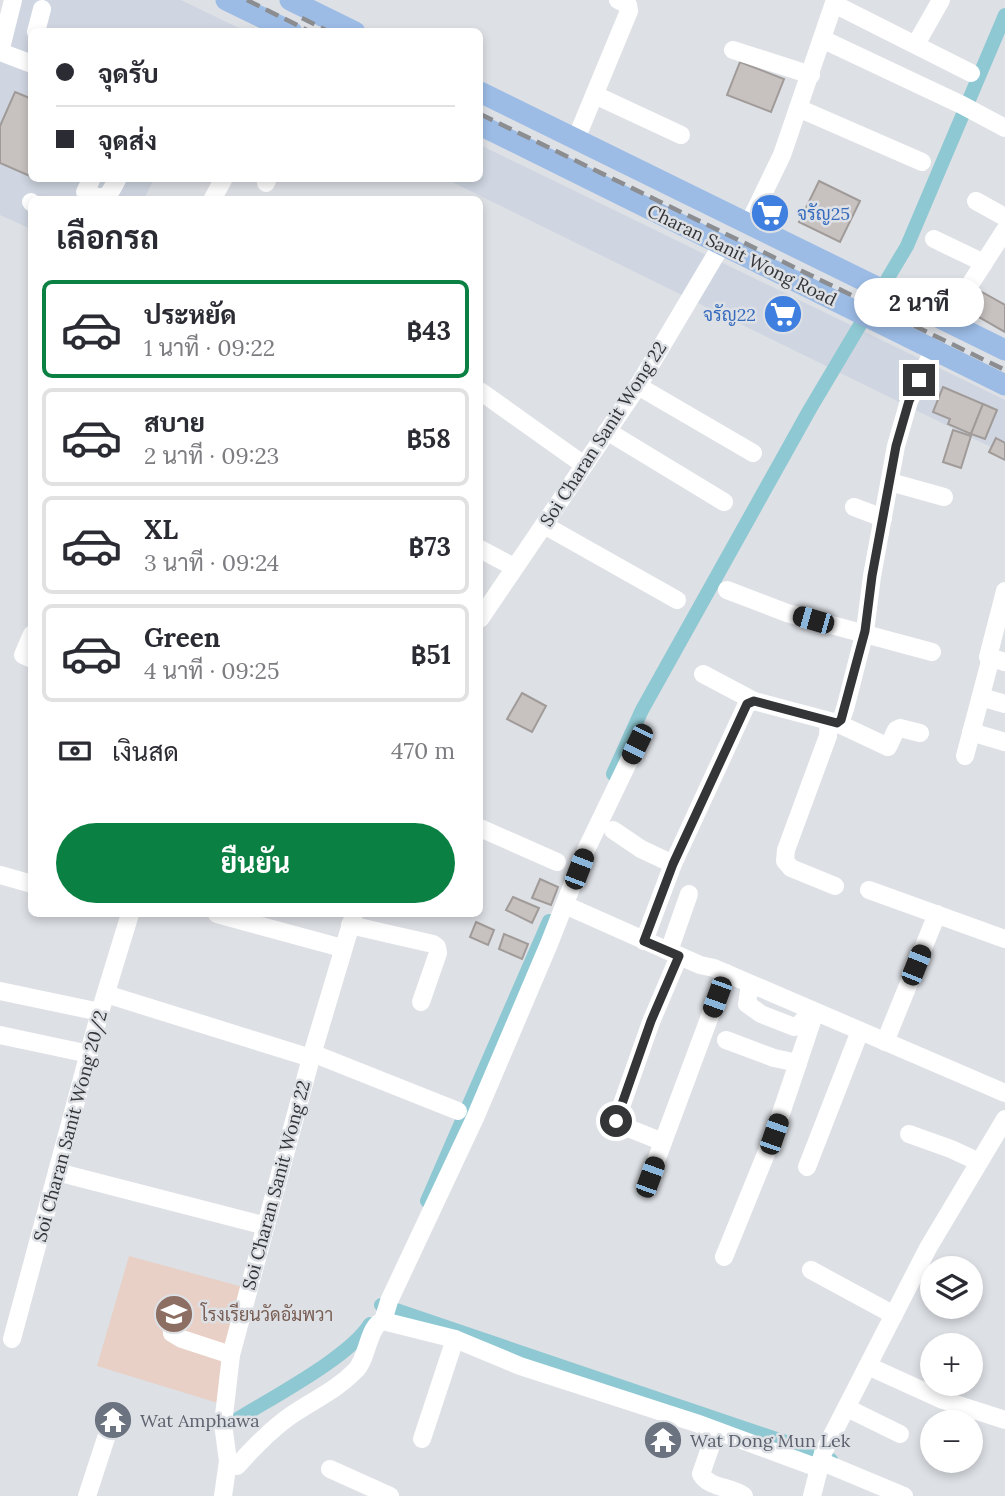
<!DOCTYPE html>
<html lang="th">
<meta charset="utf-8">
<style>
body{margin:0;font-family:Lora,Sarabun,serif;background:#f2f2f3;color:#2b2b33;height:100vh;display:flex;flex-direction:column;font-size:26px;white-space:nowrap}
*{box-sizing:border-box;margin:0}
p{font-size:23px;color:#7c7c81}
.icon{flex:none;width:38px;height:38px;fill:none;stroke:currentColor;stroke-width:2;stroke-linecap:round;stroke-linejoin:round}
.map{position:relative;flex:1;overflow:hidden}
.details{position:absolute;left:28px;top:196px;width:455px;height:721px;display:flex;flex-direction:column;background:#fff;border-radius:10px;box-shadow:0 4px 10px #0003}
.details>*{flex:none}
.top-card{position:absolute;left:28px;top:28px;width:455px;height:154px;border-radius:10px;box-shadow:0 4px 10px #0003;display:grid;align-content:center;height:154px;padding:0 28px;background:#fff}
.fabs{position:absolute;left:920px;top:1256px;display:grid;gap:14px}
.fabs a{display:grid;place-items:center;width:63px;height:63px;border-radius:50%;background:#fff;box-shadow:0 4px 10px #0003;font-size:35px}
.end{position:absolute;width:32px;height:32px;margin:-16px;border:9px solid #343537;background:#fff;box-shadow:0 0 0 4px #fff}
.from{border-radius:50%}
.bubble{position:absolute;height:49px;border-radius:24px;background:#fff;box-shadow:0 4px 10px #0003;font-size:23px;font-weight:700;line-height:49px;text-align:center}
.car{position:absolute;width:21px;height:42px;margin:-21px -10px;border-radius:9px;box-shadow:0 0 5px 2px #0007;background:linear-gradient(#222 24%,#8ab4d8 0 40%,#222 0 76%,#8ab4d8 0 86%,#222 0)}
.top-card b{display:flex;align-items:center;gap:24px;height:66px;font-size:26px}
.top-card b+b{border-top:2px solid #e1e1e2}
.top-card i{width:18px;height:18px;background:#2b2b33}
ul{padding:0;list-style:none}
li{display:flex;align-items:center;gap:21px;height:98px;margin:0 14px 10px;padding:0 14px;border:4px solid #e1e1e2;border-radius:10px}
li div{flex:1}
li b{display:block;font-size:26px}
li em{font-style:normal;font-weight:700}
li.selected{border-color:#0b8043}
li>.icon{width:63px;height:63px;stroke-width:1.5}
h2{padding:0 28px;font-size:32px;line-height:84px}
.pay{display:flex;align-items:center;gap:18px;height:77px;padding:0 28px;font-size:26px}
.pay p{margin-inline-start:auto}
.cta{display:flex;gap:14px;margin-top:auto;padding:14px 28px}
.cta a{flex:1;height:80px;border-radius:42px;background:#0b8043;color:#fff;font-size:28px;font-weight:700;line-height:80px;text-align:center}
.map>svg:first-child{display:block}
.built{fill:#cfd6e1}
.education{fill:#e8d0c6}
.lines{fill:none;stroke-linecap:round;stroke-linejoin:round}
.canal{stroke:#8ec8d2;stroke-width:14}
.building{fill:#c7c1bf;stroke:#a09b99;stroke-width:2}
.minor{stroke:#fff;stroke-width:18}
.major{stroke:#9cbce6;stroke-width:21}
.rail{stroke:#8b8d90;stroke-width:4.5;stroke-dasharray:14 7;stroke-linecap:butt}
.route{stroke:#343537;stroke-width:9}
.labels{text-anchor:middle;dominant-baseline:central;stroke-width:5;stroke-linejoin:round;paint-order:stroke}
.shop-label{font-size:18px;fill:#366cbe;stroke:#dde0e5;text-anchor:start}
.street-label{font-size:18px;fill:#343537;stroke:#dde0e5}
.education-label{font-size:18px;fill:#785e54;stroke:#dde0e5;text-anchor:start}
.worship-label{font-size:18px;fill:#5b616d;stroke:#dde0e5;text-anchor:start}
</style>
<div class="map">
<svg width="1005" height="1496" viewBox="0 0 1005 1496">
<rect width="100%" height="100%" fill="#dde0e5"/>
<g class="built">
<path d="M4,0H181L245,31L32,32V178L154,179L144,199L32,200L31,229L0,215V17Z"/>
<path d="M480,145L1005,400V454L446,179L480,178Z"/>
</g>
<path class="education" d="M129,1256L243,1287L218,1403L97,1366Z"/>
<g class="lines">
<g class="canal">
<path d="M613,774L642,710L810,409L907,246L1005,15"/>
<path d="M427,1201L549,921"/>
<path d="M381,1305L800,1447L831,1460"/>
<path d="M236,1420C271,1398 350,1357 370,1324"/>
</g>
</g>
<g class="building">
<path d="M740,62L784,79L771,112L727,95Z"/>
<path d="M15,92L32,99V177L0,163V126Z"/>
<path d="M819,181L860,201L840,242L799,222Z"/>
<path d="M982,292L1005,305V332L970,312Z"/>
<path d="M943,387L983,404L971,434L948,424L950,419L933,412Z"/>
<path d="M983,404L997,410L985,439L971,434Z"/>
<path d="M953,430L971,436L961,468L943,462Z"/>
<path d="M996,438L1005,443V460L989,452Z"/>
<path d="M522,693L546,706L532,732L507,719Z"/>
<path d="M540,879L558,887L551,905L532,898Z"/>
<path d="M513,897L539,908L532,923L506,910Z"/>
<path d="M476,922L494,930L488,945L470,937Z"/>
<path d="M504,934L528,944L522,959L499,949Z"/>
</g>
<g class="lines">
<g class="minor">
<path d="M834,4L971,73"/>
<path d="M36,32L42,9"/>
<path d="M822,39L962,105L1005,128"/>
<path d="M916,44L941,0"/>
<path d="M733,50L811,75"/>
<path d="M0,52L13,0"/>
<path d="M0,52L32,64"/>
<path d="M595,95L681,135"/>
<path d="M798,108L922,162"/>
<path d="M576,139L629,11L628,5L618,0"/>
<path d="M92,178L85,192C107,202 107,198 118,178"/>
<path d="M266,183L268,178"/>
<path d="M212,200L224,178"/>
<path d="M976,201L1005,217"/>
<path d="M31,202L32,203"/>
<path d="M749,223L782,155L835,0"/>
<path d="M934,239L984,263"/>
<path d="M946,322L1005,230"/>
<path d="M638,386L753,453"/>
<path d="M480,391L584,465"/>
<path d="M607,431L724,502"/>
<path d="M890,482L944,497"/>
<path d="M854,507L883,518"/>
<path d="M544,525L677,600"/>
<path d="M480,549L514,567"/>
<path d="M727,590L787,613L932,652"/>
<path d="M1005,591L988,657L1005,662"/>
<path d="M480,619L638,386L721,246"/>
<path d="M32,634L23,655L32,659"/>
<path d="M703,674L754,701L837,723L888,747L896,730L900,728L920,733"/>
<path d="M981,697L1005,704"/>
<path d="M829,722L828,736L786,850L785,861L791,868L835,886"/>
<path d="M837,723L841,720L845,709L865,631L872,576L896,446L909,401L934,349"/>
<path d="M971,732L1005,742"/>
<path d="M965,756L989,665"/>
<path d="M480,828L557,862"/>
<path d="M613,830L641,849L673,864"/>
<path d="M0,875L32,884"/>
<path d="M869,890L1005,939"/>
<path d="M565,905L700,965L714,968L1005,1093"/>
<path d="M217,914L342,948"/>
<path d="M350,925L433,944L437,947L438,953L421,1002"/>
<path d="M644,941L673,864L745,708L747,704L754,701"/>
<path d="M669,951L689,894"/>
<path d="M750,984L747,1004L761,1014L794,1027L800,1024L811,1011"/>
<path d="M0,991L100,1012"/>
<path d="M106,994L311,1058"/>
<path d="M0,1035L89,1054"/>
<path d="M726,1040L774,1058L798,1063L815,1012"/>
<path d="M885,1042L937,914"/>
<path d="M312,1053L458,1111"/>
<path d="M909,1134L951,1149L979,1162"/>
<path d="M663,1142L618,1124L616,1121L651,1022L679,956"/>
<path d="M807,1167L860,1031"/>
<path d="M57,1172L266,1226"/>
<path d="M650,1177L726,973"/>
<path d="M724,1257L774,1134L798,1063"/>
<path d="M811,1270L894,1315"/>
<path d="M177,1306L171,1324L172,1333L182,1339L231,1355"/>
<path d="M383,1321L389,1301L475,1118L549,944L586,850L637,744"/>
<path d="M12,1339L100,1012L130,914"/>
<path d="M868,1366L943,1400L1005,1420"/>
<path d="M847,1408L900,1434"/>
<path d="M422,1439L455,1339"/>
<path d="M710,1448L701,1474C710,1489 731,1486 744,1496"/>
<path d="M820,1461L904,1496"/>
<path d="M237,1466C254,1447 272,1428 293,1414C315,1399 335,1391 355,1371C368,1359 368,1325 383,1321L455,1339L520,1366L696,1423L818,1468"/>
<path d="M330,1469L390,1496"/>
<path d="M87,1496L106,1438"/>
<path d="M223,1496L228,1461L223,1424L231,1355L311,1058L354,914"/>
<path d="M812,1496L823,1453L928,1248L1005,1119"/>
</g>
<g class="major">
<path d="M226,0L292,32"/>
<path d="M290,0L355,32"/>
<path d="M480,92L1005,350"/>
<path d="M480,125L1005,385"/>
</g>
<g class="rail">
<path d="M247,0L311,32"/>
<path d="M302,18L330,32"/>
<path d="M480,114L1005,370"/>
</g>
</g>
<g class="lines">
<path class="route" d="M616,1121L651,1021L679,956L644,941L673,864L747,704L754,701L837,723L841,720L865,631L872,576L896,446L909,401L919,380"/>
</g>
<defs>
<g id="supermarket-disc" transform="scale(2.0125)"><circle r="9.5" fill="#3f7fe0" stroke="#dde0e5"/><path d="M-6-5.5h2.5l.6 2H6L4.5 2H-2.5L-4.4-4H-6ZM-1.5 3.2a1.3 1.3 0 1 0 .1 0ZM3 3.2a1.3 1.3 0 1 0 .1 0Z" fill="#fff"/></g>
<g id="school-disc" transform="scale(2.0125)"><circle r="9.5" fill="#8d6e63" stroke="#dde0e5"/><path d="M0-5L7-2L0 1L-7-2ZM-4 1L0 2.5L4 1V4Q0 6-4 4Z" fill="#fff"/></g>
<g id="temple-disc" transform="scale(2.0125)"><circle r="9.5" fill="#6b7280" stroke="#dde0e5"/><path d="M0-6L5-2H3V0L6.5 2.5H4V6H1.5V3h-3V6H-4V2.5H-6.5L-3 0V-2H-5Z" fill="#fff"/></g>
</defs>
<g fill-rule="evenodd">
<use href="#supermarket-disc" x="770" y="213"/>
<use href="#supermarket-disc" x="783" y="314"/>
<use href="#school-disc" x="174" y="1314"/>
<use href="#temple-disc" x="113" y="1420"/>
<use href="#temple-disc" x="663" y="1440"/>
</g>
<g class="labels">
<g class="shop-label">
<text x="797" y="213">จรัญ25</text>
<text x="756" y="314" text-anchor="end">จรัญ22</text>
</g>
<g class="street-label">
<text transform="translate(742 255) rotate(26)">Charan Sanit Wong Road</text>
<text transform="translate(603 434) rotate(-57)">Soi Charan Sanit Wong 22</text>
<text transform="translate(70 1126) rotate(-75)">Soi Charan Sanit Wong 20/2</text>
<text transform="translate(276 1185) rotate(-75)">Soi Charan Sanit Wong 22</text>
</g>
<g class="education-label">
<text x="201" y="1314">โรงเรียนวัดอัมพวา</text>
</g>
<g class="worship-label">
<text x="140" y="1420">Wat Amphawa</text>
<text x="690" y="1440">Wat Dong Mun Lek</text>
</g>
</g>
</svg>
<div class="fabs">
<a><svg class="icon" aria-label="layers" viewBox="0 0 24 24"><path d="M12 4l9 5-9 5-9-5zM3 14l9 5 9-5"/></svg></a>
<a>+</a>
<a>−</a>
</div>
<i class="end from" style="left:616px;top:1121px"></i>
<i class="end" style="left:919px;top:380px"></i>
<div class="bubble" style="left:854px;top:278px;width:130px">2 นาที</div>
<i class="car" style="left:813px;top:620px;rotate:286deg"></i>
<i class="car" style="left:637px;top:744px;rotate:206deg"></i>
<i class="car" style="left:579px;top:869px;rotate:21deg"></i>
<i class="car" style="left:916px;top:965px;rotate:22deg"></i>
<i class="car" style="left:717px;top:997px;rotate:200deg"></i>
<i class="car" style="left:774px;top:1134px;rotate:19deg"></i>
<i class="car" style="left:650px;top:1177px;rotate:20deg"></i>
<div class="top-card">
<b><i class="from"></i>จุดรับ</b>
<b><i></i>จุดส่ง</b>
</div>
<section class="details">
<h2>เลือกรถ</h2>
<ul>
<li class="selected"><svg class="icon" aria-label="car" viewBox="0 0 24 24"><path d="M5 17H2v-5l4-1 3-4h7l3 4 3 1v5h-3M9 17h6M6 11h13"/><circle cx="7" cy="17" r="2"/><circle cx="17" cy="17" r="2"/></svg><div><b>ประหยัด</b><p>1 นาที · 09:22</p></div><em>฿43</em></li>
<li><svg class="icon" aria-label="car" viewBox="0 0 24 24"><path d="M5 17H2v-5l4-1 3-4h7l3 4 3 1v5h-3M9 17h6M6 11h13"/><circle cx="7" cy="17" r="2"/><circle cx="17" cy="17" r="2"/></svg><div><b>สบาย</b><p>2 นาที · 09:23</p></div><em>฿58</em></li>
<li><svg class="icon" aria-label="car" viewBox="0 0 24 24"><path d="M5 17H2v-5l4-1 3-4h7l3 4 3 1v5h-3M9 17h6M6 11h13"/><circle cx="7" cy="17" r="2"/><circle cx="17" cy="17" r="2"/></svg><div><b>XL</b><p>3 นาที · 09:24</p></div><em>฿73</em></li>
<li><svg class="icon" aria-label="car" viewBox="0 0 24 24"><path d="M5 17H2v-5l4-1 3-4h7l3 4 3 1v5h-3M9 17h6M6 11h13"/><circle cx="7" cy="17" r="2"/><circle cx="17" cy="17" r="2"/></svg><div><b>Green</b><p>4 นาที · 09:25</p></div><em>฿51</em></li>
</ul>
<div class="pay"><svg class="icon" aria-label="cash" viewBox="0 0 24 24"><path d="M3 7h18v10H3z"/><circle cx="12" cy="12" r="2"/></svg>เงินสด<p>470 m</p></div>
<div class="cta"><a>ยืนยัน</a></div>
</section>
</div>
